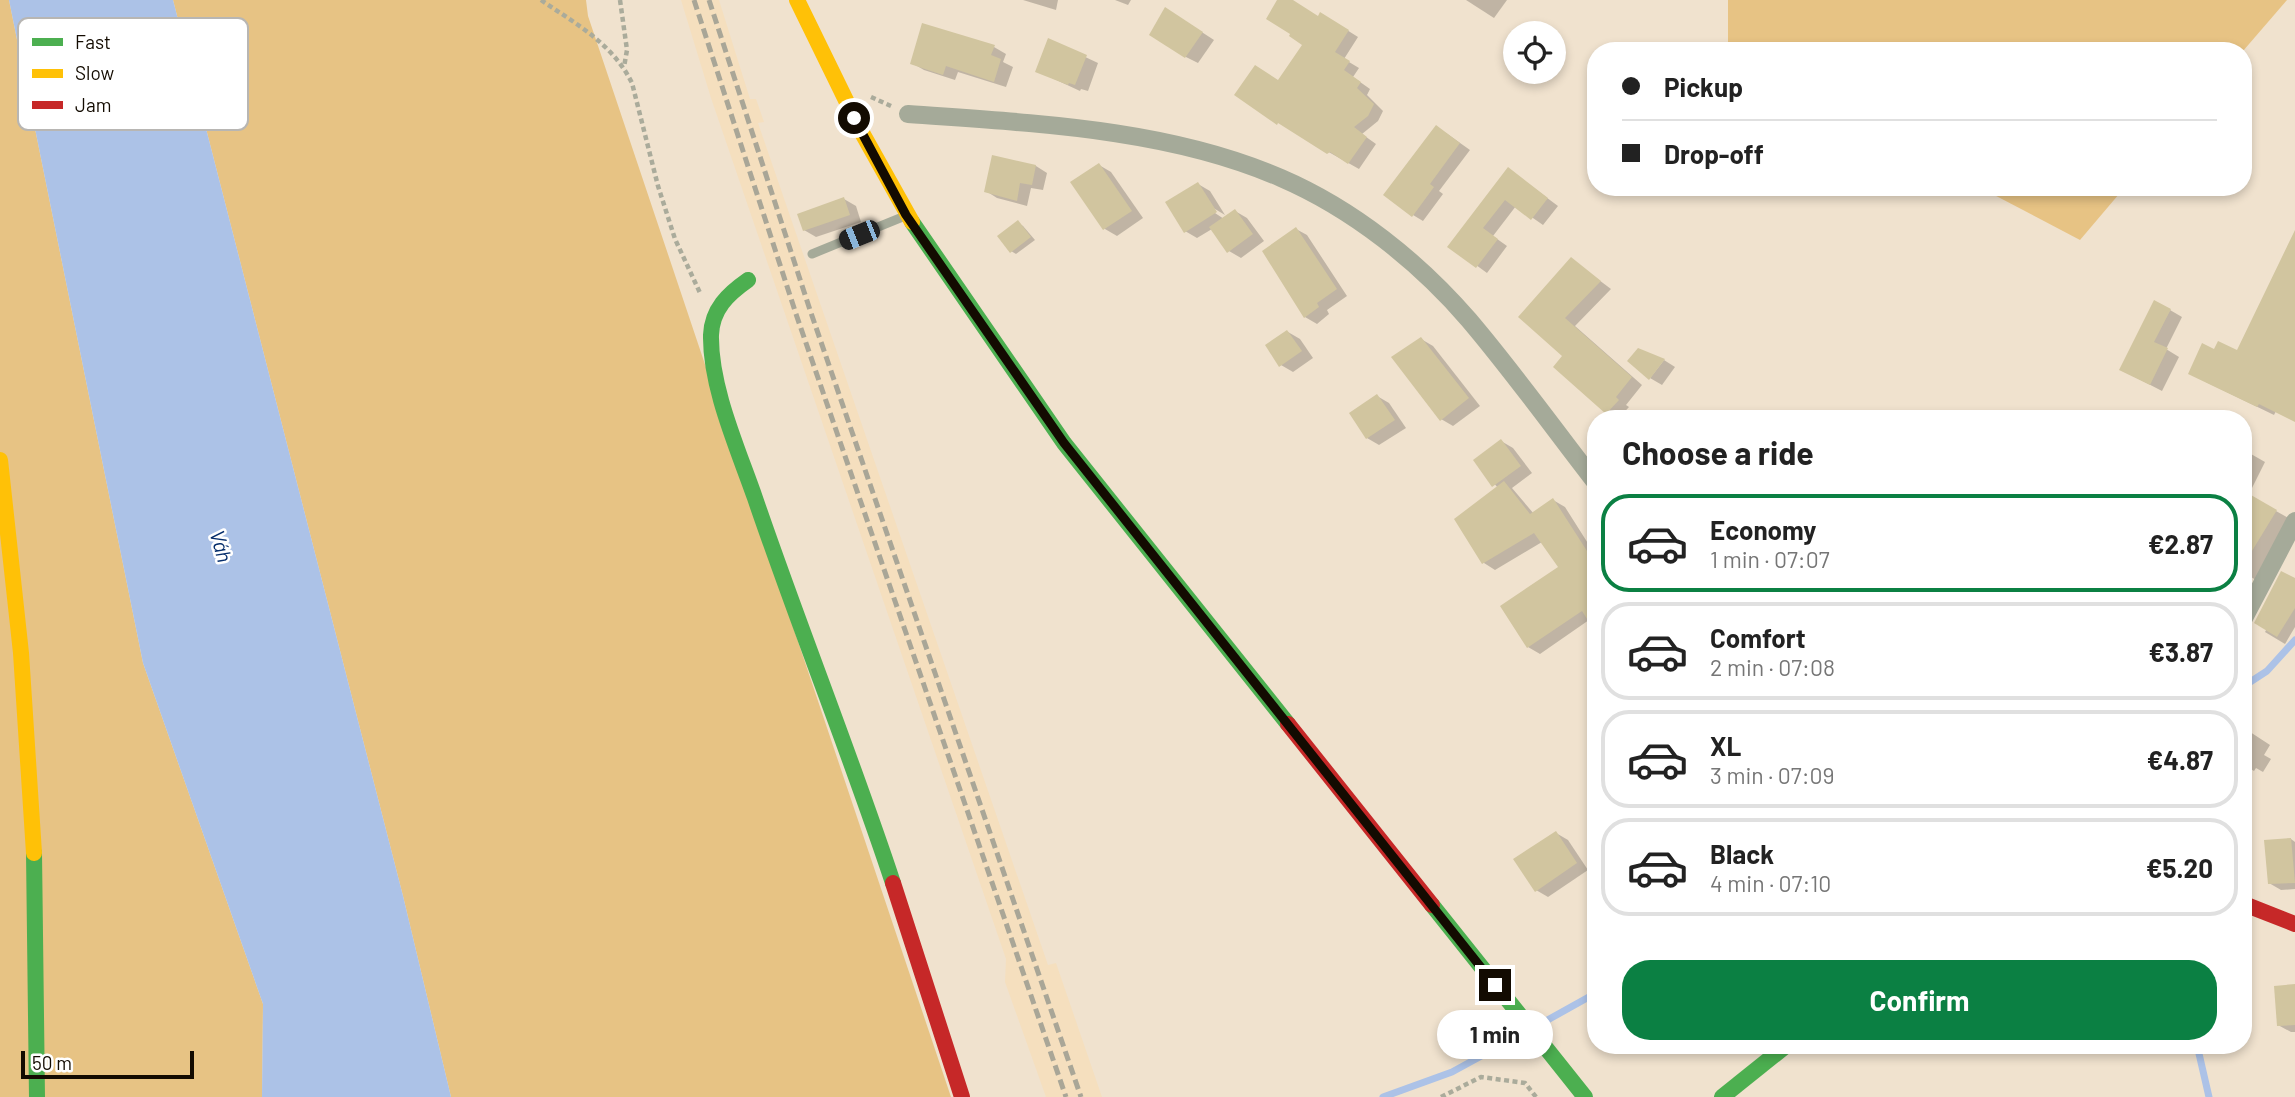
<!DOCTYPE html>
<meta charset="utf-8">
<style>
body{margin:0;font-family:Barlow,sans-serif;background:#f6f6f6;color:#222;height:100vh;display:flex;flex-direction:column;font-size:26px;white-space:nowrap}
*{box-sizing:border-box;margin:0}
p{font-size:23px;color:#767676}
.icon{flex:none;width:38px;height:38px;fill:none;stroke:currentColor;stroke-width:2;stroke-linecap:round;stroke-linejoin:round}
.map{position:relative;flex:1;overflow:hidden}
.drawer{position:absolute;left:1587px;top:410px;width:665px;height:644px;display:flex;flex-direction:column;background:#fff;border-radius:28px;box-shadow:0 4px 10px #0003}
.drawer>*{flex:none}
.guide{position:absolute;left:1587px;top:42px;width:665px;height:154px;border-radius:28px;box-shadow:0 4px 10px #0003;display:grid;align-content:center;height:154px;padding:0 35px;background:#fff}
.fabs{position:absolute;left:1503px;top:21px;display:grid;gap:14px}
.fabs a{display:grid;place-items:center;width:63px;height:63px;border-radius:50%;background:#fff;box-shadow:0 4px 10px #0003;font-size:35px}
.scale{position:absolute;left:21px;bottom:18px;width:173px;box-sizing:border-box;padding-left:7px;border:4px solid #130b01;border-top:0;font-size:19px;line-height:24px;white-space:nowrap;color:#130b01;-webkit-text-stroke:5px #fff;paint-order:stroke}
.end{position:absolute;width:32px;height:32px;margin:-16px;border:9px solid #130b01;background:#fff;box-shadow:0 0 0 4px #fff}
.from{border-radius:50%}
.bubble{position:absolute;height:49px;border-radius:24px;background:#fff;box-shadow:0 4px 10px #0003;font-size:23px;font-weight:700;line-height:49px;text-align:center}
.car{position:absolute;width:21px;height:42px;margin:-21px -10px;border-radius:9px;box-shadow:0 0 5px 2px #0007;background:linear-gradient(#222 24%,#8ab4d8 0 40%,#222 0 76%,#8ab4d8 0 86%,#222 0)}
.guide b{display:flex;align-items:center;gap:24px;height:66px;font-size:26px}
.guide b+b{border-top:2px solid #e0e0e0}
.guide i{width:18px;height:18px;background:#222}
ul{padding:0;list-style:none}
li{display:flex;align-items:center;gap:21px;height:98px;margin:0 14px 10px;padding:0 21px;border:4px solid #e0e0e0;border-radius:28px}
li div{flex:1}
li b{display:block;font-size:26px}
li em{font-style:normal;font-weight:700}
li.on{border-color:#0b8043}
li>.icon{width:63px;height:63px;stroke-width:1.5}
h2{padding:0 35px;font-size:32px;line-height:84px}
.primary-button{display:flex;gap:14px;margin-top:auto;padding:14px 35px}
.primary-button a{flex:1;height:80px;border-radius:28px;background:#0b8043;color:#fff;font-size:28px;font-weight:700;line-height:80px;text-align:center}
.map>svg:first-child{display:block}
.built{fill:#f5dfbe}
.forest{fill:#e7c384}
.water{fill:#acc2e7}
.shadow{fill:#0003}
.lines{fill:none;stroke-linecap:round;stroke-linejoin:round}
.stream{stroke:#acc2e7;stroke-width:7}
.building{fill:#d1c59f}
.path{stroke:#aaab9b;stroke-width:4.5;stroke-dasharray:5 3.5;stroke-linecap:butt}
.lane{stroke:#a5aa99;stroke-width:9}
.street{stroke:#a5aa99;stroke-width:18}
.fast{stroke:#4caf50;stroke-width:16}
.slow{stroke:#ffc107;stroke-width:16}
.jam{stroke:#c62828;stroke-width:16}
.rail{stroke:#a9a697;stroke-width:5;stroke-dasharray:10 5;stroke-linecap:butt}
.route{stroke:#130b01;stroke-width:9}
.labels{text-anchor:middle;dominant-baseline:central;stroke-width:5;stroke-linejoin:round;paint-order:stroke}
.water-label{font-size:21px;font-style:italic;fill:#062e6c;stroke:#fff}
.key{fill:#fff;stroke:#b8b6b3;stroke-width:2}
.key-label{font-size:19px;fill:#130b01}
</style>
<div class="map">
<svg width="2295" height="1097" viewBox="0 0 2295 1097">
<rect width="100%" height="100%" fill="#f0e2ce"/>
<path class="built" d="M681,0H719L750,99H756L764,122L758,123L1048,965L1056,963L1102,1097H1046L1005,982L1006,959L711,98Z"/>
<g class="forest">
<path d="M0,0H9L143,663L263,1004L262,1097H0Z"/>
<path d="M173,0H586L588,16L951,1097H451L403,896Z"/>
<path d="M1728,0H2287L2243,51H1728Z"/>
<path d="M1979,187H2125L2080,240Z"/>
</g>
<path class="water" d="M9,0H173L403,896L451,1097H262L263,1004L143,663Z"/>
<g class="shadow">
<path d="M1023,0H1058L1056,10Z"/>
<path d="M1115,0H1131L1128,5Z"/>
<path d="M1279,0L1319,18L1331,20L1358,37L1344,59L1359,68L1353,77L1370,89L1367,95L1383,111L1378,121L1362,134L1376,144L1359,169L1309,141L1279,82L1304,44Z"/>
<path d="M1466,0H1507L1494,18Z"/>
<path d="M1177,16L1214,40L1198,63L1186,57Z"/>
<path d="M1049,40L1098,63L1088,91L1081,89L1080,91L1037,71Z"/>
<path d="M994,47L1006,54L1003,62L1013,67L1006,87L958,72L955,80L924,70L912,63Z"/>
<path d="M1446,133L1470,150L1439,191L1443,194L1423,221L1413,215Z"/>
<path d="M993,158L1036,166L1047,173L1043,190L1031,188L1027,206L997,198L986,191Z"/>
<path d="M1099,165L1111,172L1143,218L1117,236L1105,229L1073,182Z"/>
<path d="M1508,169L1558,206L1543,225L1516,206L1493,236L1507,246L1487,273L1450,246Z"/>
<path d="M1198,184L1210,191L1225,215L1210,206L1209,209L1224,219L1235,211L1247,218L1264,241L1241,258L1229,251L1212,229L1197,238L1185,231Z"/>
<path d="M844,199L856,206L861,222L816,237L804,230Z"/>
<path d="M1018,223L1023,226L1035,240L1016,254L1011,251Z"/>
<path d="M1296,229L1307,235L1347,296L1327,310L1329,314L1317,324L1305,317L1264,252Z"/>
<path d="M2295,255V421L2276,411L2274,415L2206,382L2215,351L2238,352Z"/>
<path d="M1571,259L1611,289L1575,326L1642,385L1626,405L1629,407L1619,418L1607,413L1565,356L1521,317Z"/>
<path d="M2170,310L2182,317L2166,349L2179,357L2162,391L2133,376Z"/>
<path d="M1288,332L1300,339L1313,358L1293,372L1281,365Z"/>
<path d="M1421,339L1433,346L1480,406L1453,426L1441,419Z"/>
<path d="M1664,360L1675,367L1662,385L1650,378Z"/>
<path d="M1377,396L1389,403L1406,428L1379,445L1367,438Z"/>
<path d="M1501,441L1513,448L1532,473L1512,488L1534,514L1553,500L1565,507L1596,556V629L1589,620L1540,654L1528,647L1561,567L1542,542L1495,570L1484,563L1498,488L1475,461Z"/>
<path d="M2244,450L2265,462L2252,488L2244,483Z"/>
<path d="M2253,498L2290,519L2256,580L2244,573V514Z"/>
<path d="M2295,580V627L2285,644L2265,632Z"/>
<path d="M2244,728L2270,745L2264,755L2271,759L2263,772L2256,768L2254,771L2244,765Z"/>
<path d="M1556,833L1568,840L1588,870L1548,897L1536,890Z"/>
<path d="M2291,839L2295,842V889L2281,890L2269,883Z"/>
<path d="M2244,973L2251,1008L2244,1009Z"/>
<path d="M2295,987V1032H2291L2278,1025Z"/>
</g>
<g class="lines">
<g class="stream">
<path d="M2244,686L2267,671L2295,640"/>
<path d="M1535,1027L1596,993"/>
<path d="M2197,1045L2209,1097"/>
<path d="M1383,1097L1452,1072L1525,1032"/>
</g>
</g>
<g class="building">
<path d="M1277,0H1293L1318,16L1320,12L1349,30L1335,52L1350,61L1344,70L1361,82L1357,88L1374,104L1368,116L1354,127L1367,137L1348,164L1330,152L1327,154L1278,123L1277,125L1234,95L1255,65L1278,80L1302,45L1289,36L1290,34L1266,19Z"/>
<path d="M1165,7L1203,32L1185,58L1149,35Z"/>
<path d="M922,23L995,45L991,55L1001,59L994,82L946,66L943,75L910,64Z"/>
<path d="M1048,38L1087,55L1075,85L1069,83L1068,85L1035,72Z"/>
<path d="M1436,125L1460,143L1430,184L1434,187L1412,217L1383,195Z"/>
<path d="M992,155L1036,165L1032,185L1020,183L1017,201L984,192Z"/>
<path d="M1099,163L1132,211L1103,230L1070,182Z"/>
<path d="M1508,167L1548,198L1531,220L1505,200L1483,228L1498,239L1476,268L1447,247Z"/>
<path d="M1198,182L1217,212L1184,233L1165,202Z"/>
<path d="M844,197L850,215L803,231L797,214Z"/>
<path d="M1235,209L1253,234L1227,253L1209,227Z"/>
<path d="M1018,220L1031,237L1010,253L997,236Z"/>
<path d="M1296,227L1337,289L1317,303L1319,307L1304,318L1262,251Z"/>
<path d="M2295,230V422L2259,404L2257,407L2188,374L2202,343L2214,349L2218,341L2237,350Z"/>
<path d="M1571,257L1601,281L1565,318L1632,377L1616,397L1619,400L1606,414L1553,367L1562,356L1518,317Z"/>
<path d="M2154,300L2171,309L2154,342L2168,348L2150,385L2119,370Z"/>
<path d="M1287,330L1302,351L1279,367L1265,345Z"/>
<path d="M1421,337L1469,398L1440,421L1391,357Z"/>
<path d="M1638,348L1665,359L1649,380L1627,361Z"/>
<path d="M1377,394L1395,420L1366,439L1349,413Z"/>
<path d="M1501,439L1521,466L1492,487L1473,460Z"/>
<path d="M1504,481L1530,514L1553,498L1596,565V633L1582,611L1527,648L1500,606L1558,567L1534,533L1482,564L1454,519Z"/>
<path d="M2244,491L2277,510L2244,564Z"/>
<path d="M2281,571L2295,578V608L2277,637L2254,623Z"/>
<path d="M1556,831L1577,863L1535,892L1513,859Z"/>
<path d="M2291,838L2295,883L2268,884L2264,840Z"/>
<path d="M2295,984V1025L2277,1026L2274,986Z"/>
</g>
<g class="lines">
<g class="path">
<path d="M541,0C576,24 612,43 632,83L658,186L675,239L701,295"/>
<path d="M620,0L627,50L624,67"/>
<path d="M871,97L891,106"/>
<path d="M1441,1097L1481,1077L1525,1083L1536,1097"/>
</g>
<path class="lane" d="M812,254L905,216"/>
<g class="street">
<path d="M908,114C1030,123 1167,128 1281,178C1353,209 1419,262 1469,320C1514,373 1554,429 1596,483"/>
<path d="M2244,618L2295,521"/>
</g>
<g class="fast">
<path d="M912,222L1064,443L1288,724"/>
<path d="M748,280C728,294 712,309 711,335C710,387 738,449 755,498C799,627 850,753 893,883"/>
<path d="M34,853L37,1097"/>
<path d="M1432,905L1585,1097"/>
<path d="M1722,1097L1787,1045"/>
</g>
<g class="slow">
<path d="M797,0L861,131L912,222"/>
<path d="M0,460L21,653L34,853"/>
</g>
<g class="jam">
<path d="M1288,724L1432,905"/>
<path d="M893,883L962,1097"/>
<path d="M2244,904L2295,924"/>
</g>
<g class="rail">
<path d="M694,0L796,314L1066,1097"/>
<path d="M709,0L810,310L1081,1097"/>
</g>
</g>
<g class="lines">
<path class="route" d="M854,118L906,215L1064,443L1495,985"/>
</g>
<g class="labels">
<g class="water-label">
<text transform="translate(222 546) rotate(74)">Váh</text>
</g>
</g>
<rect x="18" y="18" width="230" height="112" rx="10" class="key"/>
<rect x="32" y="38" width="31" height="8" fill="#4caf50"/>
<rect x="32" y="69" width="31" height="9" fill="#ffc107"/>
<rect x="32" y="101" width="31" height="8" fill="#c62828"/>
<g class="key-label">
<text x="75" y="49">Fast</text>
<text x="75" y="80">Slow</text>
<text x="75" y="112">Jam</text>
</g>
</svg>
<div class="fabs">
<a><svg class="icon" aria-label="locate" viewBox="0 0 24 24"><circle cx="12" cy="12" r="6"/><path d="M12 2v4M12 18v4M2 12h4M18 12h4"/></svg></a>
</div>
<div class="scale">50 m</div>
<i class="end from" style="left:854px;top:118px"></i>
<i class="end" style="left:1495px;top:985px"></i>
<div class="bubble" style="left:1437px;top:1010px;width:116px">1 min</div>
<i class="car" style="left:859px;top:235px;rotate:248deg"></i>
<div class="guide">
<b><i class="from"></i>Pickup</b>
<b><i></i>Drop-off</b>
</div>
<section class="drawer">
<h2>Choose a ride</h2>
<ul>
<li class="on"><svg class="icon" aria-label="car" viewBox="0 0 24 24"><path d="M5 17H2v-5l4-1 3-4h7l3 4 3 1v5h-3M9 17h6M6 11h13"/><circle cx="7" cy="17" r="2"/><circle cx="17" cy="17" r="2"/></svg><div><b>Economy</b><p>1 min · 07:07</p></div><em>€2.87</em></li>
<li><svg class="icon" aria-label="car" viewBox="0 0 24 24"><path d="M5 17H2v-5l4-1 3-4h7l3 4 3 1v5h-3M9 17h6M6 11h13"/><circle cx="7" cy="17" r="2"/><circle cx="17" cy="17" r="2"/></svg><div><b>Comfort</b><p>2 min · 07:08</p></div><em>€3.87</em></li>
<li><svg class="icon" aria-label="car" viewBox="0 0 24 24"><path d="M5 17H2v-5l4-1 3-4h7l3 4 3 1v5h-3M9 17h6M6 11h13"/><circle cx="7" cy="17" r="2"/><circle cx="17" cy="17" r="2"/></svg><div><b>XL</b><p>3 min · 07:09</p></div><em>€4.87</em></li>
<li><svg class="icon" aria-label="car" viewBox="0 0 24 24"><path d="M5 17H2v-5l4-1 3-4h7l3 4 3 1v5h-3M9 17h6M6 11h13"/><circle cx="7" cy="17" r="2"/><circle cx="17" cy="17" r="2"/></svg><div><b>Black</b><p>4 min · 07:10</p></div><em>€5.20</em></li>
</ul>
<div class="primary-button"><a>Confirm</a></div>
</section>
</div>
